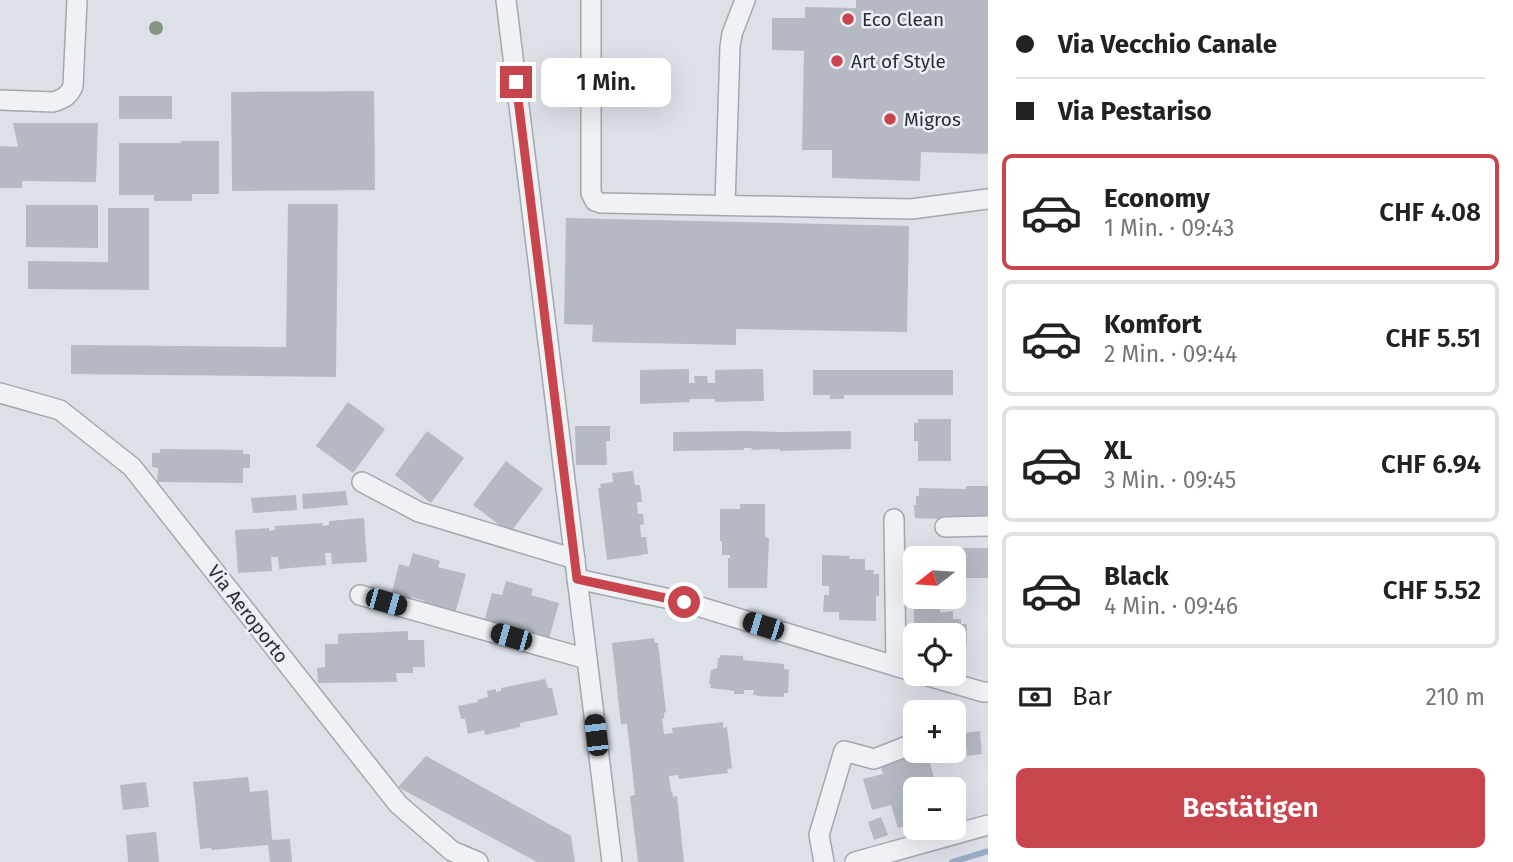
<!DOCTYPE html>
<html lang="de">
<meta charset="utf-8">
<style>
body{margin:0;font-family:"Fira Sans",sans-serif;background:#f6f6f6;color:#222;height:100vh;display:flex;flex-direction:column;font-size:26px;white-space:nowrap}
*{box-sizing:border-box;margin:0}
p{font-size:23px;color:#767676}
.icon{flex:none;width:38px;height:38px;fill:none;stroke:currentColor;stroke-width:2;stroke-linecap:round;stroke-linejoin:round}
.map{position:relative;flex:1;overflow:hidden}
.sheet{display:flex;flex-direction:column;background:#fff;width:525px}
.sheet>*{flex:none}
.banner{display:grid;align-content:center;height:154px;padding:0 28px;background:#fff}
.needle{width:46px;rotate:253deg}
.tools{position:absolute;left:903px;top:546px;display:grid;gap:14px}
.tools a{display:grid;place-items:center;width:63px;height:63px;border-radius:10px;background:#fff;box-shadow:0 7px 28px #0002;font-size:35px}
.end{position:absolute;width:32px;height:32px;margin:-16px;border:9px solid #c8454e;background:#fff;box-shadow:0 0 0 4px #fff}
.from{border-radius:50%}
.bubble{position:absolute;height:49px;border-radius:10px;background:#fff;box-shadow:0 7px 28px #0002;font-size:23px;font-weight:600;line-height:49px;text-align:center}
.car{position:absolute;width:21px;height:42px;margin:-21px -10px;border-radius:9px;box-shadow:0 0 5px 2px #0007;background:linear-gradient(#222 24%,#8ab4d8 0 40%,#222 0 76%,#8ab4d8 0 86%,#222 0)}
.banner b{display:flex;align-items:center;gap:24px;height:66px;font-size:26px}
.banner b+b{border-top:2px solid #e0e0e0}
.banner i{width:18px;height:18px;background:#222}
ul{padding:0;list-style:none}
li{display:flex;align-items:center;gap:21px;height:116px;margin:0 14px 10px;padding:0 14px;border:4px solid #e0e0e0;border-radius:10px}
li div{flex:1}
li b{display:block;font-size:26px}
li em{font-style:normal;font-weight:600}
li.active{border-color:#c8454e}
li>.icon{width:63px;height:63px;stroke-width:1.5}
.pay{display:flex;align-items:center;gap:18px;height:77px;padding:0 28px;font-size:26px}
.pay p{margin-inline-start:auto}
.cta{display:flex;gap:14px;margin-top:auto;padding:14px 28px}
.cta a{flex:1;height:80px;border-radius:10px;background:#c8454e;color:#fff;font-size:28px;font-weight:600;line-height:80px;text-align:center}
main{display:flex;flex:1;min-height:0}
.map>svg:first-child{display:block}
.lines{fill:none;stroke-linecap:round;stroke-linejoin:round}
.stream{stroke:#99abc6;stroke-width:6}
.building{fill:#b5b9c3}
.minor-casing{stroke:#a3a7b0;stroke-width:22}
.minor{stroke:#f0f1f5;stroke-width:19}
.tree{fill:#839585}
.route{stroke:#c8454e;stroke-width:9}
.poi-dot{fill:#c8454e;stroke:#eceff4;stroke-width:2.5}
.labels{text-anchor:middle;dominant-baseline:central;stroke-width:5;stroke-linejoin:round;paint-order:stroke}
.poi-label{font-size:19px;fill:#272d3c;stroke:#eceff4;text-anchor:start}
.street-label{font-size:19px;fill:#272d3c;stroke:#eceff4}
</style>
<main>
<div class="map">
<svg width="988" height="862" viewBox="0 0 988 862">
<rect width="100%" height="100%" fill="#dde0e7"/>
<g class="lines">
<path class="stream" d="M952,862L988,851"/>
</g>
<g class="building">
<path d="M856,0H988V154L921,152L920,181L832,178V150H802L804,51L772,50V18H805V7L856,8Z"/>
<path d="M374,91L375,190L232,191L231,92Z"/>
<rect x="119" y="96" width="53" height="23"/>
<path d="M13,123H98L96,182L22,181V188H0V146L18,147Z"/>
<path d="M181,141H219V194H192V201H154V195H119V143H181Z"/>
<path d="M288,204H338L336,377L71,374V345L286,347Z"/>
<path d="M26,205H98V248L26,247Z"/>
<path d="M108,208H149V290L28,289V261L108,262Z"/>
<path d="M566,218L909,226L907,332L736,329V345L592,342L593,325L564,324Z"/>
<path d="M689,369V383H695L694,376H707L708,383H715V370L763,369L764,401L715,402V399H689L690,402L640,404V370Z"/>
<path d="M813,370H953V395H844V399H830V395H813Z"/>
<path d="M348,402L385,429L353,473L316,446Z"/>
<path d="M918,419H951V461H918V441H914V423H918Z"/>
<path d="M575,426H610V441H606L607,465H576Z"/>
<path d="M427,431L464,458L431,503L395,475Z"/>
<path d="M744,431L780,432L851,431V449L780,451V449L751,450L752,448H744V450L673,451V432Z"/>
<path d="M160,449L243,450V454H250V468H243V483L157,482L158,468L152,467V453H160Z"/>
<path d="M506,461L543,489L510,533L473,505Z"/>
<path d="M633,471L635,485H640L642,502H637L638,514H643L644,524L640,525L641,537H646L648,554H643V555L607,560L598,488H601L600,484L613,482L612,473Z"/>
<path d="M966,486H988V518H956V517L945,516V519L915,518L914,505H916V496H919V488L966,489Z"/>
<path d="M346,491L348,505L303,509L302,494Z"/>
<path d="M296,495L297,510L253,513L251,498Z"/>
<path d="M740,504H765V537L769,538L767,588H728V558H730V555H722V541H720V509H740Z"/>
<path d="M364,518L367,562L332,564L331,553H325L326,565L279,569L278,557H271L272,571L238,573L235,530L269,528V531L275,530V526L322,523L323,526L329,525V521Z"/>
<path d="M909,548H939V558H915V578H910Z"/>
<rect x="963" y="548" width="25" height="30"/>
<path d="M413,553L440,561L438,567L466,574L455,614L424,605L425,601L411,597L410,602L391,596L399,564L409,567Z"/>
<path d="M822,555L850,556L849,559H865V570H874L873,574H879V596H876V621L839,620V612H823L824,595H829V586H822Z"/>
<path d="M506,581L533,589L531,595L559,603L548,642L483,625L492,593L502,595Z"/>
<path d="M934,605H940V613L953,611V619H961V624H967V644H964L963,657H954V635H915V639H910V633H914V606H934Z"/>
<path d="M408,631V640H424L425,667H413V673H396L397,682L318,683L317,668L325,667V644H338V634Z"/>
<path d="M654,638L655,643H658L666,712L664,713V718L662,719L664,734L673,733L672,728L723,722V728L727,727L732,768L727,769L728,773L679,779L678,775L669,776L671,792L672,791L673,797L677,796L684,862H638L630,796L635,795L627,724H621L612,643Z"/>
<path d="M720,655L743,656V660L784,664V669L789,670L788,693H784V697L756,696L757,695H753L754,690H744V694H734V691L710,688L711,684H709L711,670L717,668L718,658H720Z"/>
<path d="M545,679L548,688H552L558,715L520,723V727L485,735L484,730L468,734L465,719H461L458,706L478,702L477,700L488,697L487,691L496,689V692L501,691V688Z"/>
<path d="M980,731L982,754L967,756L965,733Z"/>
<path d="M919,751H927L936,786L956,780L967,818L954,821V789H915V823L898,828L891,805L872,810L863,779L883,774L879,761Z"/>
<path d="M426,756L571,836L575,862H537L398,787Z"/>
<path d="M248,777L250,792L268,790L272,840L290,839L292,862H270L268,845L212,850L211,848L200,849L193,782Z"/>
<path d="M146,782L149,807L123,810L120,785Z"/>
<path d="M881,817L888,835L874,840L868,822Z"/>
<path d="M156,832L159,862H128L126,835Z"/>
</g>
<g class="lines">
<g class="minor-casing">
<g id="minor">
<path d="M506,0L612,862"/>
<path d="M591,0V193L595,201L601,203L911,209L988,199"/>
<path d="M0,100L53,102C63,99 69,96 73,86L77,0"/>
<path d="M725,205L730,47L732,34L745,0"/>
<path d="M0,393L60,410L132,467L398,804L452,851L478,862"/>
<path d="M362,482L419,512L575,559"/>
<path d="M894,519L896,666"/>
<path d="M945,527L988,526"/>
<path d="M577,579L684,602L915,672"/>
<path d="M360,595L587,659"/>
<path d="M921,674L983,692H988"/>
<path d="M824,862L819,835L844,751L874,759L915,743"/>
<path d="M855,862L988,825"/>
</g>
</g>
<use href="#minor" class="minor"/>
</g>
<circle class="tree" cx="156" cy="28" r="7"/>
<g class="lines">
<path class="route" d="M516,82L577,579L684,602"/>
</g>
<g class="poi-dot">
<circle cx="848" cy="19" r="7"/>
<circle cx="837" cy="61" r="7"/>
<circle cx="890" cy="119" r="7"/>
</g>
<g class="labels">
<g class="poi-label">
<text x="862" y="19">Eco Clean</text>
<text x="851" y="61">Art of Style</text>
<text x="904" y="119">Migros</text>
</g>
<g class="street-label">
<text transform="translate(248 614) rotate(52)">Via Aeroporto</text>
</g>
</g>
</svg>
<div class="tools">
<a><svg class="needle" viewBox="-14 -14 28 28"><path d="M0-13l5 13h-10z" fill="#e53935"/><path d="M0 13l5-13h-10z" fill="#767676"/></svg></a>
<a><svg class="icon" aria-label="locate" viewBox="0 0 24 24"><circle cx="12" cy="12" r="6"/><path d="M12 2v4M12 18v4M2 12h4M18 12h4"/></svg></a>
<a>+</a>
<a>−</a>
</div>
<i class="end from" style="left:684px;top:602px"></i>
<i class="end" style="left:516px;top:82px"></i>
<div class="bubble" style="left:541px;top:58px;width:130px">1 Min.</div>
<i class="car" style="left:386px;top:602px;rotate:106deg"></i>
<i class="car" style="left:763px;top:626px;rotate:287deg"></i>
<i class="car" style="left:511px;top:637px;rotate:286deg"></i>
<i class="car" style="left:596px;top:735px;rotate:353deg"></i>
</div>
<section class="sheet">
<div class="banner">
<b><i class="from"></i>Via Vecchio Canale</b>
<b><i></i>Via Pestariso</b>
</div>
<ul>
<li class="active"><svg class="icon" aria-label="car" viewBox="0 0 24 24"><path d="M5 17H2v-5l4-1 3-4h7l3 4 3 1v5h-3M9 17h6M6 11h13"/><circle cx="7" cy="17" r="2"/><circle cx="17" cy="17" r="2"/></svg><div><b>Economy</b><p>1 Min. · 09:43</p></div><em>CHF 4.08</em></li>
<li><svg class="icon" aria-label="car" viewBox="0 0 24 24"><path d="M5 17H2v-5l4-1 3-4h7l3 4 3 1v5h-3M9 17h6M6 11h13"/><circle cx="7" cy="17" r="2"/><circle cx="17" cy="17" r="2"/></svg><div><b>Komfort</b><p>2 Min. · 09:44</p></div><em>CHF 5.51</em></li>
<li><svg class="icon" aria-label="car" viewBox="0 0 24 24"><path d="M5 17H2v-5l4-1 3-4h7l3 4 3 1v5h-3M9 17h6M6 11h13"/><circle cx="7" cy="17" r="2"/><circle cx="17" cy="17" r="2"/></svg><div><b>XL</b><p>3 Min. · 09:45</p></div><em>CHF 6.94</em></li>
<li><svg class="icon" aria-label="car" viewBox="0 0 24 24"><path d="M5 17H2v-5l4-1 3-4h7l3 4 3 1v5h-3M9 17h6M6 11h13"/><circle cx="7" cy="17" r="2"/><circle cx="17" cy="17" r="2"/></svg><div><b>Black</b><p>4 Min. · 09:46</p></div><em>CHF 5.52</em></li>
</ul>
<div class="pay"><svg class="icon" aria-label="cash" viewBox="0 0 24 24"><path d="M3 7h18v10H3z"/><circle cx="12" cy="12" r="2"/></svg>Bar<p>210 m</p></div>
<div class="cta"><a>Bestätigen</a></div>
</section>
</main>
